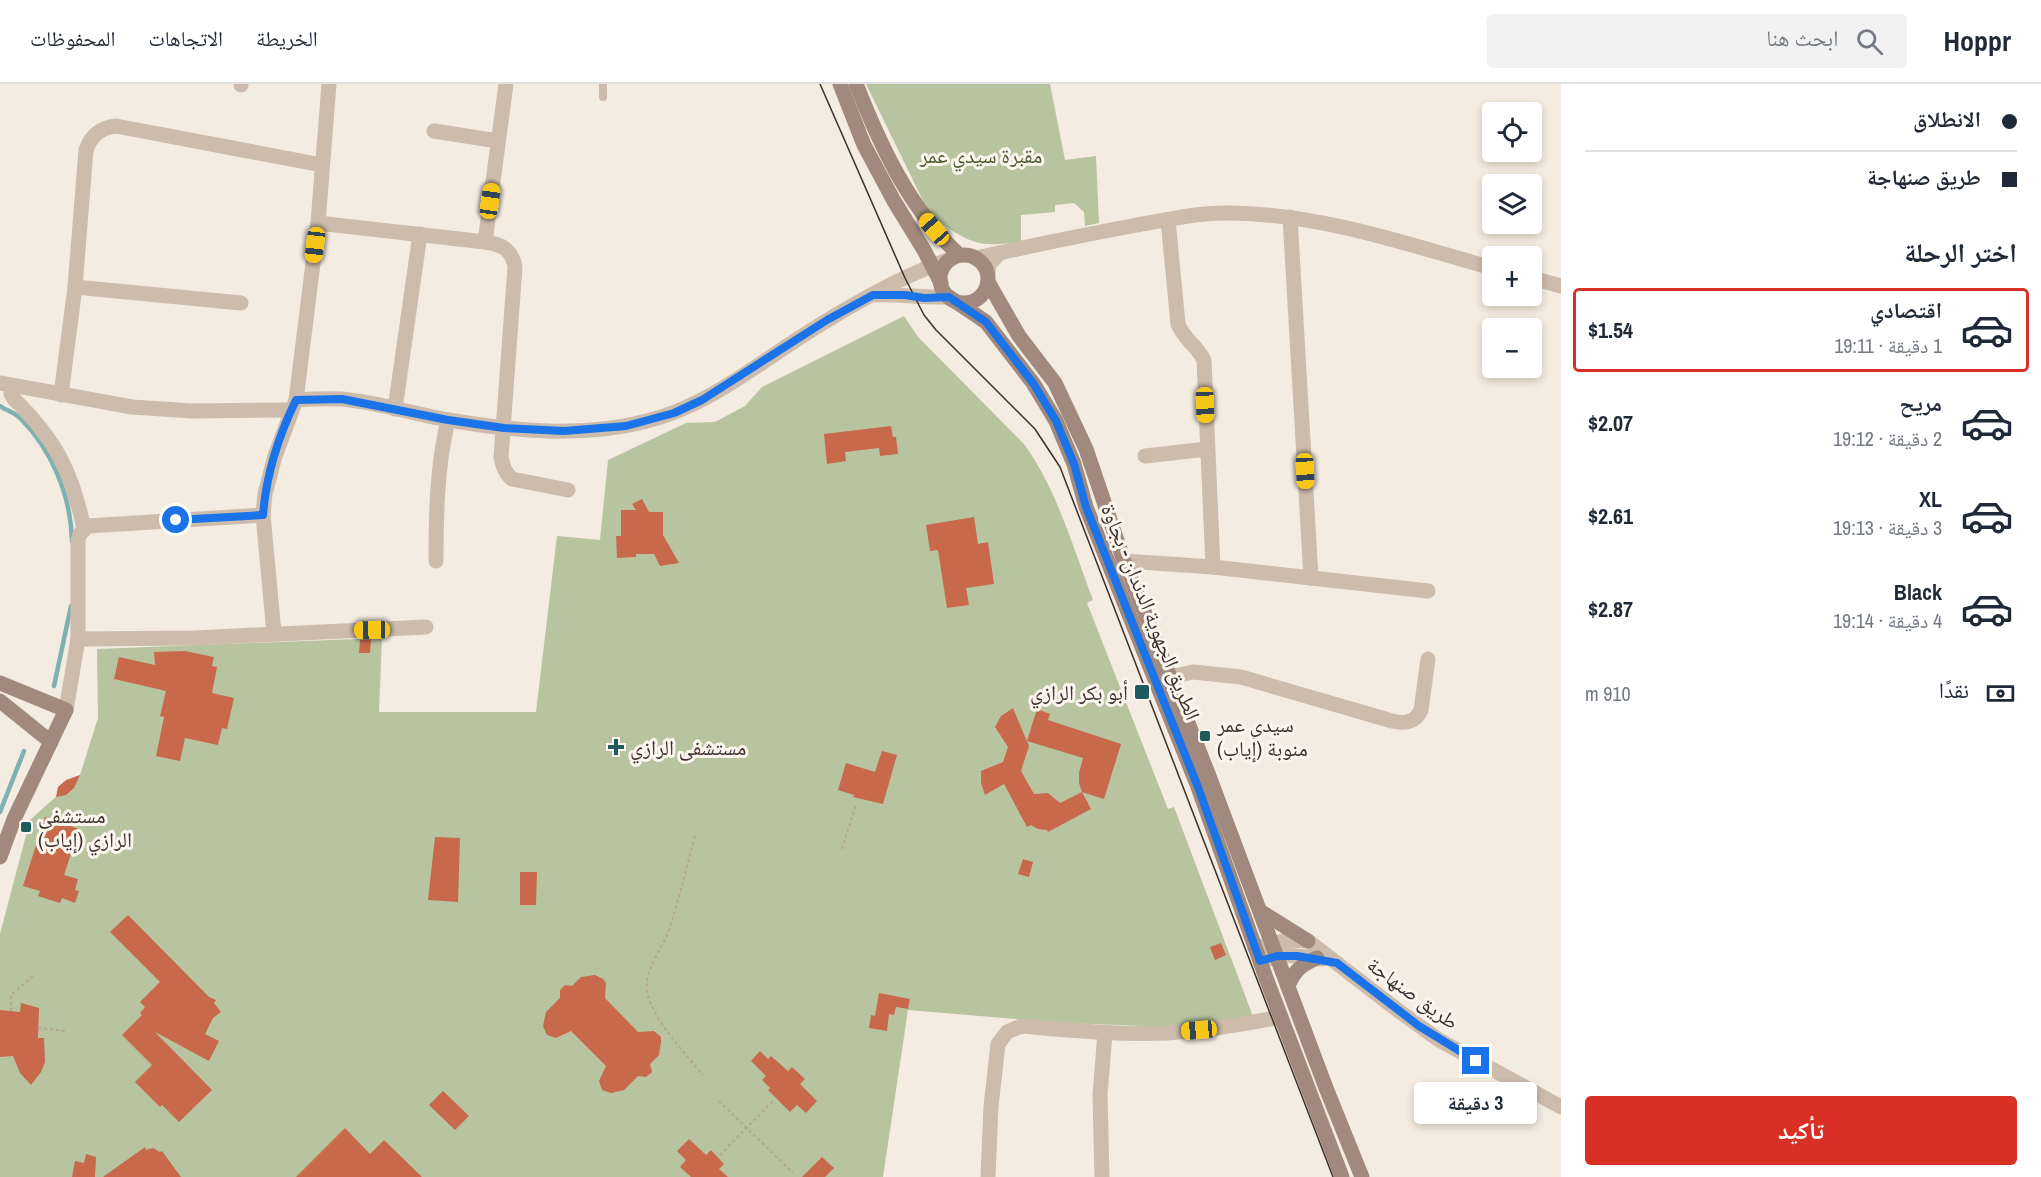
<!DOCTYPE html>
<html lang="ar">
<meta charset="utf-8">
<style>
body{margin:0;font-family:"Archivo Narrow","Noto Naskh Arabic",sans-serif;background:#f2f2f3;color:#1f2937;direction:rtl;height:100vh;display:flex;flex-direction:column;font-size:22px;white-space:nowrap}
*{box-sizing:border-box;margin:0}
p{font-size:20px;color:#747a83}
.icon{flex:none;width:33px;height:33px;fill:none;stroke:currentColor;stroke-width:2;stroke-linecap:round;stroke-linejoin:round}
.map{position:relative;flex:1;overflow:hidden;direction:ltr}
.drawer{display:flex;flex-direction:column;background:#fff;width:480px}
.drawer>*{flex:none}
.top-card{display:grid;align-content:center;height:132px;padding:0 24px;background:#fff}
.buttons{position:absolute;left:1482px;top:18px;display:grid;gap:12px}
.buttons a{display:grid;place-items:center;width:60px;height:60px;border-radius:6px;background:#fff;box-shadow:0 3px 9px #0003;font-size:30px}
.end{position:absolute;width:27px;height:27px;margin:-14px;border:8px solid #1a73e8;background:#fff;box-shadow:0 0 0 3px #fff}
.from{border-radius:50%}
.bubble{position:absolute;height:42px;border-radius:6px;background:#fff;box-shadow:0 3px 9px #0003;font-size:20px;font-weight:700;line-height:42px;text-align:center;direction:rtl}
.car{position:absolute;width:18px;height:36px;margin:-18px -9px;border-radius:8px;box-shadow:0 0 4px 2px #0007;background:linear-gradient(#f5c518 24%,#345 0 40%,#f5c518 0 76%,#345 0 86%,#f5c518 0)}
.top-card b{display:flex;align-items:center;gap:21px;height:57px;font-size:22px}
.top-card b+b{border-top:2px solid #e0e1e3}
.top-card i{width:15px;height:15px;background:#1f2937}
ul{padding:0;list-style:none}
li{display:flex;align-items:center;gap:18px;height:84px;margin:0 12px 9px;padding:0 12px;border:3px solid transparent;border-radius:6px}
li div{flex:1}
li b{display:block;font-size:22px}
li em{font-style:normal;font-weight:700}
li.current{border-color:#d93025}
li>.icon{width:54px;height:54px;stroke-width:1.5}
h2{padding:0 24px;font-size:27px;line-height:72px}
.pay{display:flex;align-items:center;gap:15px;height:66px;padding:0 24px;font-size:22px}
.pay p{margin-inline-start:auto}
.primary-button{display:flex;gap:12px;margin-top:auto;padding:12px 24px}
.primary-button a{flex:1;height:69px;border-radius:6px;background:#d93025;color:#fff;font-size:24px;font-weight:700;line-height:69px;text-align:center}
header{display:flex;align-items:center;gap:36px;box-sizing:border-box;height:84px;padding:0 30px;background:#fff;border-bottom:2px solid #e0e1e3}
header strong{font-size:28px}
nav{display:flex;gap:33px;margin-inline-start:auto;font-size:21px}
.search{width:420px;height:54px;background:#f2f2f3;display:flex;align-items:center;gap:15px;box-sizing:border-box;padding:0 21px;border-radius:6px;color:#747a83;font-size:22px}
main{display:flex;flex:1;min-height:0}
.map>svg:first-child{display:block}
.green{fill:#b8c4a0}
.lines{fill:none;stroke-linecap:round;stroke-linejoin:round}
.stream{stroke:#7fb0b2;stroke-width:4.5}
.building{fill:#c8694b}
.path{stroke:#b9a596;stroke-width:2;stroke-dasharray:3 3;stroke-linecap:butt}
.lane{stroke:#cdbbac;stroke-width:8}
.street{stroke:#cdbbac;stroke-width:15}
.secondary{stroke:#a18a7d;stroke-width:15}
.tram{stroke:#3b302b;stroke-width:1.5}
.route{stroke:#1a73e8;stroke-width:8}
.poi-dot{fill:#1f5a5e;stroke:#fbf5ee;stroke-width:2}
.labels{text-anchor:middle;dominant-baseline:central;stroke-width:6;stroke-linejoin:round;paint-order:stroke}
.park-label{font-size:21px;fill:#4a5a2e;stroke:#fbf5ee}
.street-label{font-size:21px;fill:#3b302b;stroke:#fbf5ee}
.poi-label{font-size:21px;fill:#3b302b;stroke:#fbf5ee;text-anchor:start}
</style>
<header>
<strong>Hoppr</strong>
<div class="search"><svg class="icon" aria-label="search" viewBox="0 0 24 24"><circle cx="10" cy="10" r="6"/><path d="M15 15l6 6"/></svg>ابحث هنا</div>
<nav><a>الخريطة</a><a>الاتجاهات</a><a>المحفوظات</a></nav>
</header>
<main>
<section class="drawer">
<div class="top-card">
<b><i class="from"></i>الانطلاق</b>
<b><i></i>طريق صنهاجة</b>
</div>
<h2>اختر الرحلة</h2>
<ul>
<li class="current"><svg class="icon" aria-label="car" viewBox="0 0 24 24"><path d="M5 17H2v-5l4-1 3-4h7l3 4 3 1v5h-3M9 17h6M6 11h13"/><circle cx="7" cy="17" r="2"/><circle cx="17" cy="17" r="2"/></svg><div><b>اقتصادي</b><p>1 دقيقة · 19:11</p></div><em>$1.54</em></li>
<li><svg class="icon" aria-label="car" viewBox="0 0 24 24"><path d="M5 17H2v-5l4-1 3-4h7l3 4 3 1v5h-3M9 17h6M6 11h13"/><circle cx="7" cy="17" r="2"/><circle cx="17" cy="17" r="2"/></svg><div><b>مريح</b><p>2 دقيقة · 19:12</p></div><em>$2.07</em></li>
<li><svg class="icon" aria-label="car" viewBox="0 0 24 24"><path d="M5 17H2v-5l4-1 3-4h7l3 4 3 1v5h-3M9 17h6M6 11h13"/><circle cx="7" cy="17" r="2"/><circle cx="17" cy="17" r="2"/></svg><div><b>XL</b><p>3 دقيقة · 19:13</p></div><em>$2.61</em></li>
<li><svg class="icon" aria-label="car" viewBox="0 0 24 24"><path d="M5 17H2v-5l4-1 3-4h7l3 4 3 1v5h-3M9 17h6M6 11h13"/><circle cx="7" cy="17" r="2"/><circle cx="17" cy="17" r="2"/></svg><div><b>Black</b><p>4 دقيقة · 19:14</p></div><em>$2.87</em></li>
</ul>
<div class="pay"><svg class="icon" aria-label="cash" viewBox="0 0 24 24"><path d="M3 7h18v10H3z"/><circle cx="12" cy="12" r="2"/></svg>نقدًا<p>910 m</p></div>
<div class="primary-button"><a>تأكيد</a></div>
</section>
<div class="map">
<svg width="1561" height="1093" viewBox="0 0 1561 1093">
<rect width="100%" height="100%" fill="#f4ebe1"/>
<g class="green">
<path d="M866,0H1050L1065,76L1096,72L1099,139L1085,142L1084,128L1074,119L1055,121V128L1021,131V158C1011,159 999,161 989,160C967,160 942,141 928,127Z"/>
<path d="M904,232L918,253L1024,360C1057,405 1073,464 1093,516L1087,519L1168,725L1174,723L1254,935L1169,943L1063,939L908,926L883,1093H0V850L30,736L80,691L98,634L97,565L382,554L379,628H536L557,452L600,456L608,376L686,339L715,338L745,322L762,303Z"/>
</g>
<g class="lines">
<g class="stream">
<path d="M0,322C6,326 15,329 20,334C52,366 71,412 72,457"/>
<path d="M54,602L71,522"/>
<path d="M0,728L24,667"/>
</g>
</g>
<g class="building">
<path d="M891,342L893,353H896L898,370L880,372L879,364L845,368L846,377L827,380L824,350Z"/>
<path d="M642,415L649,428H663V451L679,479L660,482L654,470H636V473L617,474L616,452H621V426H636L632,420Z"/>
<path d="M974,433L978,460L988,458L994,500L966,504L969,521L947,524L938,466L930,467L926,441Z"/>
<path d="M371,555L370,569H359L360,556Z"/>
<path d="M185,567L214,573L212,582L217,583L212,609L234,614L227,645L222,644L218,661L185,654L180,677L156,672L164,633L160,632L166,607L114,595L119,573L155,581L154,568Z"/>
<path d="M1013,624L1029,662L1021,687L1034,710L1048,709L1060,719L1082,708L1091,725L1048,748L1047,746L1038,745L1031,741L1027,743L1004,700L985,711L981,699V687L1003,678L1008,663L995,643L1001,632Z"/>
<path d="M1037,625L1050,630L1048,636L1121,660L1104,715L1082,708L1079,699V689L1083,674L1027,657Z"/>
<path d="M882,667L897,671L883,720L853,713L854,711L838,706L846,679L875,688Z"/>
<path d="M80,691L74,704L66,711L56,713L58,703L66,696Z"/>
<path d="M45,733L79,745L64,791L78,795L75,806L79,807L75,819L62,814L60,819L38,812L40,807L23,802Z"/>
<path d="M435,753L460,754L458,818L428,816Z"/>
<path d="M1023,775L1033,778L1029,793L1018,790Z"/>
<path d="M520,788H537L536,821H520Z"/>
<path d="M128,831L209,913L216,916L214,919L221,928L213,934L205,950L219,957L209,977L155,948L212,1006L179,1038L162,1021L160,1023L135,998L152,981L122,951L142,931L140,929L145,923L140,918L160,898L110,848Z"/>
<path d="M1221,859L1226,871L1215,876L1210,863Z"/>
<path d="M595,891L603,895L606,899L605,914L638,948L654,947L661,953V958L659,971L650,980L652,988L646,993L638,992L624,1006L611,1009L602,1006L599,997L606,982L571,947L556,954L547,951L543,942L546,928L560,914V906L565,901L572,902L581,893Z"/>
<path d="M879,909L910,915L908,925L896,923L894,931L889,930L887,947L869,944L871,931L875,932Z"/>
<path d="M21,919L39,924L38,954H44L45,978L41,988L31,1001L20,989L13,972L0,973V926L20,928Z"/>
<path d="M760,967L768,975L771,972L788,987L792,983L805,995L800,1000L817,1017L806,1029L797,1021L790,1028L768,1006L770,1004L762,996L766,992L751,977Z"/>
<path d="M443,1007L469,1032L455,1046L429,1021Z"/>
<path d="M345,1044L370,1070L384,1056L422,1093H296Z"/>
<path d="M689,1055L706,1071L711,1066L724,1080L719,1085L728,1093H691L680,1083L686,1076L677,1067Z"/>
<path d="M145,1063L146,1066L153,1064L160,1068L162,1067L181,1093H103Z"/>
<path d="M86,1070L96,1073L95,1093H72L75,1077L84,1079Z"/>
<path d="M822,1073L834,1084L825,1093H802Z"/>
</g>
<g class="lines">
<g class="path">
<path d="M695,752C686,784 679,816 669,846C662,865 644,886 647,907C650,932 687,972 703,991"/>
<path d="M842,765L856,720"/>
<path d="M11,927V911L34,891"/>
<path d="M38,944L66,947"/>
<path d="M719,1017L793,1089"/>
<path d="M720,1071L774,1016"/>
</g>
<path class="lane" d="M603,0V13"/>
<g class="street">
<path d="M241,1V0"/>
<path d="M434,47L498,57"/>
<path d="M1290,133L1311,494"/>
<path d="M1168,136L1178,240C1183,254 1197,262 1204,276L1213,483"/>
<path d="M318,139L485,158C501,160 512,165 515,183L501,373C503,382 505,389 512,395L568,406"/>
<path d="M485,158L506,0"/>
<path d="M976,174C1030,162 1083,151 1137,141C1168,136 1199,128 1231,129C1320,130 1407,160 1492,184"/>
<path d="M988,190L989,180L1000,169"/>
<path d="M1532,194L1561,202"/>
<path d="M75,203L241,219"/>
<path d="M876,211C901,210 924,214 949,213"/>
<path d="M0,299L132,323L192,327L291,326"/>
<path d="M14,302L11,310L14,315C56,356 72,388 84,445"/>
<path d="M61,311L75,203L86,66C91,52 101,43 116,42L322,81"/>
<path d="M296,316C311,315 326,314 341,315C378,318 413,330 449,336C513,347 583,354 647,337C700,324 745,290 790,260C840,227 894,195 950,175"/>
<path d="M395,325L420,150"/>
<path d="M1145,372L1207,365"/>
<path d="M436,477C436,429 437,382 448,336"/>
<path d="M1112,479L1124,477L1213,483L1428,507"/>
<path d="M274,549L263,431L265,410L275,372L296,316L318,139L329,0"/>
<path d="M78,555L195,554L426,543"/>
<path d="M1170,593L1193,588L1241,593L1392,637C1405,640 1415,639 1421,626L1428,575"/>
<path d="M66,626L78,555V456L80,450L88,442L263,431"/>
<path d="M1255,864L1287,856L1308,857L1400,928L1439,956L1561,1023"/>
<path d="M1260,877L1287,871L1322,875"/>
<path d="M988,1093L991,1022L998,960L1007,948L1021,942C1069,946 1118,951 1167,949C1205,947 1243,940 1281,933"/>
<path d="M1102,1093L1100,1011L1105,949"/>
</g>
<g class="secondary">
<path d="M840,0L864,61L894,117L924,166L941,199"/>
<path d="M856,0C881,63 909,124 959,171"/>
<circle cx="964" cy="195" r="24"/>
<path d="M988,198L1019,252L1055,299L1086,365L1124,477L1209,692L1326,1004L1362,1093"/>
<path d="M949,213L986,238L1033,299L1056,337L1074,380L1086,423L1198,703L1266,894L1342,1093"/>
<path d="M0,599L66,626L14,735L0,773"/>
<path d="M0,617L51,658"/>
<path d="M1260,827L1308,857"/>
<path d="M1288,902C1294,887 1302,880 1317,874"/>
</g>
<path class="tram" d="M820,0L905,194L924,231L936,246L1035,345L1060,383L1333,1093"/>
</g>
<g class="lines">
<path class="route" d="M176,436L263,431C266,392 279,351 296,316L342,315L448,336L504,344L564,347L626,342L674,329L702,316L827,236L873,211H905L924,214L949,213L986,238L1033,299L1056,337L1074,380L1086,423L1198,703L1260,877L1277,872H1297L1337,879L1419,942L1476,977"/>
</g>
<g class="poi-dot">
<rect x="1134" y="600" width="16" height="16" rx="3"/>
<rect x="1199" y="646" width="12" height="12" rx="3"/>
<path d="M613 654h6v6h6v6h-6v6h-6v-6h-6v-6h6z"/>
<rect x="20" y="737" width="12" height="12" rx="3"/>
</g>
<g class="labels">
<g class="park-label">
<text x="981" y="71">مقبرة سيدي عمر</text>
</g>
<g class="street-label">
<text transform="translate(1151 528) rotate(68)">الطريق الجهوية الدندان - بجاوة</text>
<text transform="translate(1413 909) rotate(36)">طريق صنهاجة</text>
</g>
<g class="poi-label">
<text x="1128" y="608" text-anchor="end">أبو بكر الرازي</text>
<text x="1217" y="640">سيدي عمر<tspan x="1217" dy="24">منوبة (إياب)</tspan></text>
<text x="630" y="663">مستشفى الرازي</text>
<text x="38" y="731">مستشفى<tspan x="38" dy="24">الرازي (إياب)</tspan></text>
</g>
</g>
</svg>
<div class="buttons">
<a><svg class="icon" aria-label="locate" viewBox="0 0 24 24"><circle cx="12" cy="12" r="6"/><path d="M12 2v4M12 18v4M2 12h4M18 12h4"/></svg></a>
<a><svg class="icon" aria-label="layers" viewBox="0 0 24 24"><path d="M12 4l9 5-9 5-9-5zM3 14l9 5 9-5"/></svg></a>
<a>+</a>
<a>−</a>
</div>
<i class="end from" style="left:176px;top:436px"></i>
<i class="end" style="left:1476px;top:977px"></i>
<div class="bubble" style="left:1414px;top:998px;width:123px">3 دقيقة</div>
<i class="car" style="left:490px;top:117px;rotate:8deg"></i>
<i class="car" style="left:934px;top:145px;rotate:319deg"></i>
<i class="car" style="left:315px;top:161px;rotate:187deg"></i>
<i class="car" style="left:1205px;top:321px;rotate:178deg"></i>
<i class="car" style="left:1305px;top:387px;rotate:177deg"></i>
<i class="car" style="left:372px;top:546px;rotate:269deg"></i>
<i class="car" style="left:1199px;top:946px;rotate:265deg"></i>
</div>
</main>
